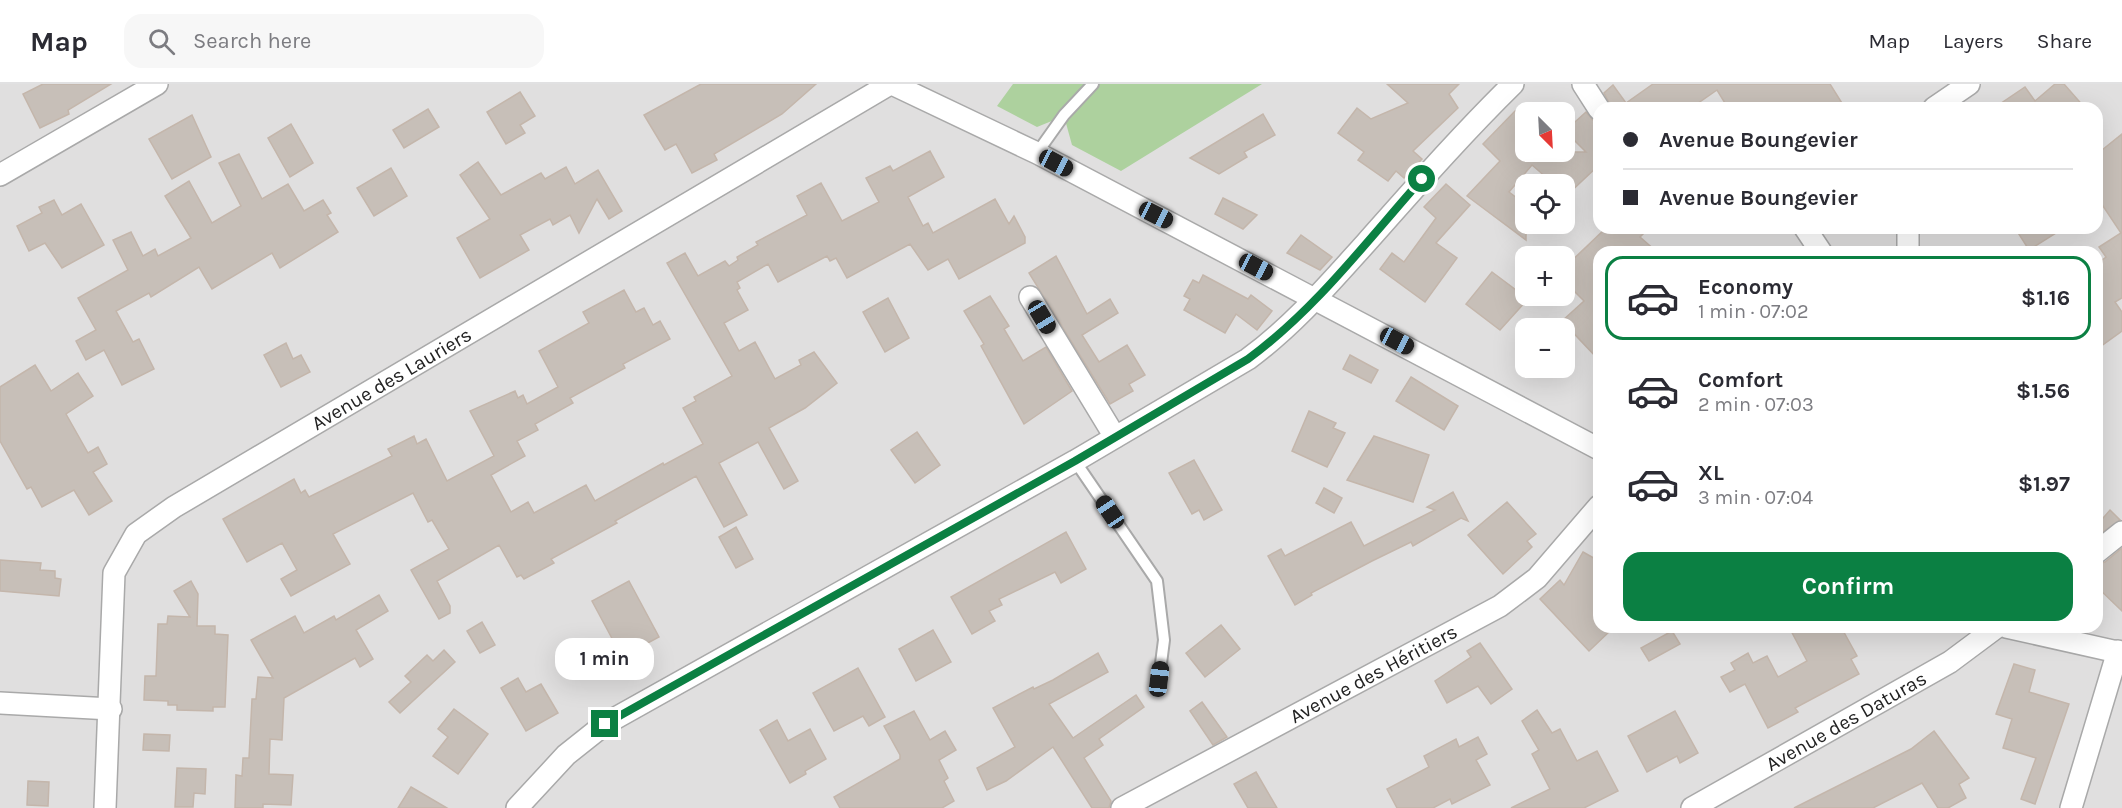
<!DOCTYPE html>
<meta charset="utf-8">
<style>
body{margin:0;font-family:Karla,sans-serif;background:#f7f7f7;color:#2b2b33;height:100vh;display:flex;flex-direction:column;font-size:22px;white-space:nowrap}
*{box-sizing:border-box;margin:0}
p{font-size:20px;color:#7c7c81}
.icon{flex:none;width:33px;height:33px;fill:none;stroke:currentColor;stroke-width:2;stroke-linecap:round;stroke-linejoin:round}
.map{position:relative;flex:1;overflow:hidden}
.side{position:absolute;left:1593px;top:162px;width:510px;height:387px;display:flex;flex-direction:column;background:#fff;border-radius:18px;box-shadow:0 6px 24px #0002}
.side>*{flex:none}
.hud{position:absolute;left:1593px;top:18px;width:510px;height:132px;border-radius:18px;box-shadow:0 6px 24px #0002;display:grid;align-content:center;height:132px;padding:0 30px;background:#fff}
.needle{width:39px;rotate:156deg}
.tools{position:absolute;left:1515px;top:18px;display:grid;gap:12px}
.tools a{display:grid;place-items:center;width:60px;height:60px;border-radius:12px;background:#fff;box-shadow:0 6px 24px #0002;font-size:30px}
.end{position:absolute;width:27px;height:27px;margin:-14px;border:8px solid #0b8043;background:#fff;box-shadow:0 0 0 3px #fff}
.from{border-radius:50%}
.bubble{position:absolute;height:42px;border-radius:18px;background:#fff;box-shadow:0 6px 24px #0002;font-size:20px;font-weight:700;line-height:42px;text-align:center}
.car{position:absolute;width:18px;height:36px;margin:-18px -9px;border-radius:8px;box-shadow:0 0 4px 2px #0007;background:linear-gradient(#222 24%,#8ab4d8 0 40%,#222 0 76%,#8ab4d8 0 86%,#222 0)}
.hud b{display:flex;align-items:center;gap:21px;height:57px;font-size:22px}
.hud b+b{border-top:2px solid #e1e1e2}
.hud i{width:15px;height:15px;background:#2b2b33}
ul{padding:10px 0 0;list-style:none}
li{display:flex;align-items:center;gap:18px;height:84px;margin:0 12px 9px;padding:0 18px;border:3px solid transparent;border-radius:18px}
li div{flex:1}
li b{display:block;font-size:22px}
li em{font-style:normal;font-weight:700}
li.selected{border-color:#0b8043}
li>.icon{width:54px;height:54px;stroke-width:1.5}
.button{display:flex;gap:12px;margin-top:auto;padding:12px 30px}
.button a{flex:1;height:69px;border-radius:18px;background:#0b8043;color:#fff;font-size:24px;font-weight:700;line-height:69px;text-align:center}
header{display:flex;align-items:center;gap:36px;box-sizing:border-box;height:84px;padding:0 30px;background:#fff;border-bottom:2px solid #e1e1e2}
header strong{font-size:28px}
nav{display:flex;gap:33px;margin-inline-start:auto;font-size:21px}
.search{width:420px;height:54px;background:#f7f7f7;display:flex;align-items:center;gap:15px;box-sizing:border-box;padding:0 21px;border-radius:18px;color:#7c7c81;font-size:22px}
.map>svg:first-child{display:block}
.residential{fill:#e0dfdf;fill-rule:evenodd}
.forest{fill:#add19e}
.building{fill:#c7bfb8;stroke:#c4b6ab;stroke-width:1.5}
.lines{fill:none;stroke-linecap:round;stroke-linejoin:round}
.lane-casing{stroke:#a9a9a9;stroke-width:14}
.street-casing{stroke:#a9a9a9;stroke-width:24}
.lane{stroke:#fff;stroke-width:10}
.street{stroke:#fff;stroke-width:21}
.route{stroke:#0b8043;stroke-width:8}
.labels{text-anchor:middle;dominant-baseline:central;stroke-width:4.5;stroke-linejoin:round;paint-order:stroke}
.street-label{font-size:20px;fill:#222;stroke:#fff}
</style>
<header>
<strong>Map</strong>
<div class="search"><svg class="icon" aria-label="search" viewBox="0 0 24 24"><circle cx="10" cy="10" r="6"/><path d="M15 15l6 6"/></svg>Search here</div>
<nav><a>Map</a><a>Layers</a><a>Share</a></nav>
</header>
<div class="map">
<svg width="2122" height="724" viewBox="0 0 2122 724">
<rect width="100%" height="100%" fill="#f2efe9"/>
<path class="residential" d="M0,0H2122V724H0ZM1599,24H2097V144H1599ZM1526,28H1564V68H1526ZM1526,100H1564V140H1526ZM1599,168H2097V543H1599ZM1526,172H1564V212H1526ZM1526,244H1564V284H1526Z"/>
<path class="forest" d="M1013,0H1262L1121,87L1072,61L1064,32L1037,43L997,22Z"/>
<g class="building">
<path d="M43,0H111L68,26L69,30L40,44L23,10Z"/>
<path d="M701,0H816L782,30L714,70L717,76L692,89L676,60L665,66L644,31Z"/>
<path d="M1387,0H1459L1449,10L1458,24L1413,67L1422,75L1404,94L1396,87L1388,97L1358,76L1364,68L1338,49L1357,24L1371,35L1408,19Z"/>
<path d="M1653,0H1830L1845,24H1728L1717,6L1691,24H1612L1604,9L1613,1L1626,19Z"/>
<path d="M2055,0H2064L2085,24H1994L2025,3L2035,17Z"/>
<path d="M520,8L535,32L520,41L525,49L506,60L487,28Z"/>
<path d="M428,25L439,43L404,64L393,46Z"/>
<path d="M1515,27L1526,38V68H1586L1565,47L1586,28L1593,36L1599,38V81L1564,114V100H1554L1532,81L1509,108L1526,121V156L1467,112L1500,77L1483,60Z"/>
<path d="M1263,30L1275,51L1244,68L1247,73L1219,90L1190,74Z"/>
<path d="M192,31L211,73L172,95L149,55Z"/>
<path d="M291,40L313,79L290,93L268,54Z"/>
<path d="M2122,50V214L2115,218L2122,228V247L2097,265V180L2106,173L2099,163L2121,149L2097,113V70Z"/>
<path d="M930,67L944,93L908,113L923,142L928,139L933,149L995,115L1009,140L1014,132L1025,153V159L959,195L948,175L928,186L910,160L847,194L836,174L830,177L827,172L778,198L768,180L737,198L740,204L737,206L748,226L724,239L739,267L755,258L775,295L801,281L799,276L814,268L837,299L805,324L769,344L798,397L784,405L758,358L719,379L747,431L724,443L696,392L615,437L617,439L551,475L554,479L524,495L521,491L517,493L499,461L437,497L450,522V529L439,535L411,486L449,465L432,436L428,438L413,409L333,450L350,480L291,512L281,495L297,486L282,459L247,478L223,435L294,395L301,409L305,406L309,413L392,372L388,365L414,352L417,360L426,355L447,397L494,372L470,327L515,307L518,314L523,311L527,320L558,303L539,267L589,239L583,228L624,206L636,228L644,224L653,241L660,237L670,255L623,280L625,284L570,314L573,319L535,340L538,346L517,357L525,372L491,391L511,428L528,418L534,429L586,401L595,417L663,379L664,381L703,360L683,324L696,317L694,313L732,292L667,179L685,169L698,192L725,177L729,182L738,176L737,173L758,161L756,158L807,131L797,112L821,99L842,137L879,118L866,94L890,82L893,87Z"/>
<path d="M239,70L262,115L288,100L304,127L323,116L331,129L327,131L338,148L280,184L272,169L212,205L199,183L151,213L149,209L116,227L133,258L139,255L154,285L122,301L104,266L86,276L76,257L96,246L78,214L128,186L113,156L131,148L143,172L155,165L158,172L191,154L165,112L189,97L212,139L241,122L219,79Z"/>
<path d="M478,78L501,111L541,89L545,95L566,83L575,100L598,86L622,127L609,135L597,115L579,149L570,131L553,141L550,135L520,151L529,166L480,194L457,154L490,135L460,91Z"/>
<path d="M391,84L407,112L374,132L357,104Z"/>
<path d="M1446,100L1470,121L1436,159L1457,174L1425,218L1380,185L1392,169L1404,178L1436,134L1424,123Z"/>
<path d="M1223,114L1257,131L1243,145L1215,130Z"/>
<path d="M54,116L62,131L81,120L104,161L62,184L45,159L29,167L17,142L42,129L39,123Z"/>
<path d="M1606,144H1649L1640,153L1657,168H1599V276L1562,237L1584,217L1564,197V184Z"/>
<path d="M2015,144H2064L2029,166Z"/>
<path d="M1301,151L1332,173L1320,186L1287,169Z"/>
<path d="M1056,172L1087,230L1110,215L1118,229L1082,251L1099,278L1127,261L1145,291L1129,300L1133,307L1110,320L1029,189Z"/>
<path d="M1492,188L1528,215L1500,246L1466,220Z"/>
<path d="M1203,191L1248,215L1251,211L1272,227L1257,246L1236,230L1225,249L1184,226L1190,215L1184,212L1193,196L1199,199Z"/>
<path d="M990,212L1009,242L1004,245L1023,277L1046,263L1072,307L1024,340L981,262L984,260L964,227Z"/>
<path d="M888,214L909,254L885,268L863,228Z"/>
<path d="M286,259L293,275L301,271L310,288L281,303L264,271Z"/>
<path d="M1350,271L1378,286L1371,299L1343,285Z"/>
<path d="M35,281L51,307L78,289L93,312L66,330L88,369L98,363L107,380L93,388L112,417L89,431L74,406L42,423L31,403L27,405L0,357V303Z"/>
<path d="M1411,293L1458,322L1444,346L1396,317Z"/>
<path d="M1309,327L1336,339L1333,344L1345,349L1327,383L1292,367Z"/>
<path d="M917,348L940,381L915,399L891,366Z"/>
<path d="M1374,352L1429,371L1413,418L1347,396Z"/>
<path d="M1194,376L1222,426L1204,436L1199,426L1192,430L1169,389Z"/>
<path d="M1324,404L1342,414L1334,429L1316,419Z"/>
<path d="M1453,408L1468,437L1461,434L1413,462L1411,458L1372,477L1311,509L1312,511L1295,521L1268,472L1281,465L1285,472L1351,438L1364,462L1435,426L1427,423Z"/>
<path d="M1507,418L1536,450L1527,457L1532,463L1503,490L1468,451Z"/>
<path d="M2110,426L2120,436L2097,452V441Z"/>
<path d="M736,443L753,475L736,484L719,453Z"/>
<path d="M1066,448L1086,485L1061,499L1055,488L999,515L1002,521L989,527L995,537L972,550L951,513Z"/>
<path d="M2122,464V527L2097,503V480L2105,478Z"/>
<path d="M1583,468L1599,477V543H1608L1611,546L1589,567L1540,515L1560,496L1564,501Z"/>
<path d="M0,476L41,479L40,486L55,487V494L61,495L59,512L0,507Z"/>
<path d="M191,497L198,510L197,542H215V550L228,551L225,623H213V627L177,626V621H168V617L144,616L145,592H156L158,540H167L168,532L190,533L174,507Z"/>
<path d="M629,497L659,553L622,573L592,517Z"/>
<path d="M379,511L388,527L356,546L373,575L360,583L355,574L284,614L282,656L270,655L269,690L293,691L291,721L263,720V724H235L236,691L242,692L243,674H249L252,615H256L258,593L273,594L251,556L295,532L304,549L334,532L336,536Z"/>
<path d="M482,538L495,561L480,569L467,547Z"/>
<path d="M1221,541L1240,565L1205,593L1186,569Z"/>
<path d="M1789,543H1841L1857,572L1851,575L1859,590L1795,624L1798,628L1768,644L1745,600L1730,608L1721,593L1735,586L1731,579L1748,569L1753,579L1767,572L1778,593L1807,577Z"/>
<path d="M933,546L951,578L916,597L899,565Z"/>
<path d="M1672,547L1680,560L1649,577L1641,564Z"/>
<path d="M1480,559L1512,605L1491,620L1478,602L1447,619L1435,597L1471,573L1467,567Z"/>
<path d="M444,566L455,578L400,629L389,618L411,598L405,592L427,571L433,577Z"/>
<path d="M1098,569L1108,588L1049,620L1073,654L1136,611L1144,623L1099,655L1103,661L1084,674L1111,717L1109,724H1092L1053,663L1006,697L987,706L977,684L1015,663L993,624L1033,603L1034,605L1053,596Z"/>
<path d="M2014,580L2035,586L2029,608L2069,620L2035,720L2021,715L2036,674L2003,664L2012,635L1996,630Z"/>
<path d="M858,584L885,633L869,642L863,632L834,647L813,609Z"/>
<path d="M518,594L526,608L541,600L558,629L526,647L501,604Z"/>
<path d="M1202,618L1227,653L1213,661L1190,627Z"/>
<path d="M454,625L488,650L458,690L433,672L448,653L438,645Z"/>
<path d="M1537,626L1552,649L1560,645L1577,677L1597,667L1618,707L1584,724H1511L1550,705L1532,670L1539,666L1522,637Z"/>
<path d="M914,627L930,656L945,647L956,666L939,676L948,694L944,697L954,717L942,724H840L834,713L900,675V671L884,642Z"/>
<path d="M1675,627L1698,669L1680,679L1677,672L1647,688L1628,652Z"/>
<path d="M777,636L788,657L810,645L826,675L805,687L806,690L790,699L760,646Z"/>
<path d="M1934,647L1969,694L1959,700L1966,714L1948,724H1938L1922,699L1873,724H1794L1911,665Z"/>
<path d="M144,650L170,651L169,667L143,666Z"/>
<path d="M1478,653L1487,670L1476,676L1490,701L1452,720L1450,715L1433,724H1397L1387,705L1429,683L1424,672L1456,655L1459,663Z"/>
<path d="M177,684L206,685L205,710L194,709L193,723H175Z"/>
<path d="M1256,688L1277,724H1248L1234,700Z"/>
<path d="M28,697L49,698L48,722L27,721Z"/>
<path d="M411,703L447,724H398Z"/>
</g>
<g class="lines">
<g class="lane-casing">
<g id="lane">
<path d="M1037,69L1064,31L1093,0"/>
<path d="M1075,377L1157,497L1164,556L1159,595"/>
</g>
</g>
<g class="street-casing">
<g id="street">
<path d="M892,0L1037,69L1599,365"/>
<path d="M1583,0L1599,25"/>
<path d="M1934,24L1969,0"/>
<path d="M0,91L157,0"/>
<path d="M1805,144L1821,168"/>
<path d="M1908,144V168"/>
<path d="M1030,213L1115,353"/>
<path d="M2097,468L2122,448"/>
<path d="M2006,543L2122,569"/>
<path d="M0,619L111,625"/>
<path id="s1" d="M105,724L114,489L136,450L174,423L890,0"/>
<path d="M517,724L566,671L605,640L1075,377L1248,275C1293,242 1329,200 1366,159C1414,105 1461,51 1513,0"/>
<path id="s2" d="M1122,724L1500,522L1537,494L1599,422"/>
<path id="s3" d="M1692,724L1950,578L1997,543"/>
<path d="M2071,724L2118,567"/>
</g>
</g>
<use href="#lane" class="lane"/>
<use href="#street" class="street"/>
</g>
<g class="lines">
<path class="route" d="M605,640L1075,377L1248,275C1315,226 1367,157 1422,95"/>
</g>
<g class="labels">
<g class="street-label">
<text stroke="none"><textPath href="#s1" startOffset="579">Avenue des Lauriers</textPath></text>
<text stroke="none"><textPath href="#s2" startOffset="285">Avenue des Héritiers</textPath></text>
<text stroke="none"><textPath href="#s3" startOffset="177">Avenue des Daturas</textPath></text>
</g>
</g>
</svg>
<div class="tools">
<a><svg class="needle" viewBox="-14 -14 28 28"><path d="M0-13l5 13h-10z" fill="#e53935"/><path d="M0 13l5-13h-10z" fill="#7c7c81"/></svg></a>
<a><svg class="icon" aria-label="locate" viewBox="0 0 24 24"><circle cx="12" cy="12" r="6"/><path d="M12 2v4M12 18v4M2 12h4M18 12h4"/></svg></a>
<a>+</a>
<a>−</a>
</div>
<i class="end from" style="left:1422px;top:95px"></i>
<i class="end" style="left:605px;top:640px"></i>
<div class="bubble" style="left:555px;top:554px;width:99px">1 min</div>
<i class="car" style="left:1056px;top:79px;rotate:118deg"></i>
<i class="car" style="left:1156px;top:131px;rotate:117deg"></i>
<i class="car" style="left:1256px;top:183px;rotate:118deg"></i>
<i class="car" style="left:1042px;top:233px;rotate:149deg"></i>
<i class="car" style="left:1397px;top:257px;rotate:118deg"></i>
<i class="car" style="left:1110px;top:428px;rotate:326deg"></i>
<i class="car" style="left:1159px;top:595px;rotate:7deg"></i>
<div class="hud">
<b><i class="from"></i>Avenue Boungevier</b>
<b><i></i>Avenue Boungevier</b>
</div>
<section class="side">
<ul>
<li class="selected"><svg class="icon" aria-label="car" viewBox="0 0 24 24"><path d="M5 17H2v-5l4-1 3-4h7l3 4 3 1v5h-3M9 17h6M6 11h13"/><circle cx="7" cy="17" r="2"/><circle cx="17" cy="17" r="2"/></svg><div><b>Economy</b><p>1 min · 07:02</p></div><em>$1.16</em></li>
<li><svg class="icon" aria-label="car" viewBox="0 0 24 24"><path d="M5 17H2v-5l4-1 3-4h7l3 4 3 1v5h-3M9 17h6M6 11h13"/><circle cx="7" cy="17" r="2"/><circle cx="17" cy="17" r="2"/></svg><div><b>Comfort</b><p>2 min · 07:03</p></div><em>$1.56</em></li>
<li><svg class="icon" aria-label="car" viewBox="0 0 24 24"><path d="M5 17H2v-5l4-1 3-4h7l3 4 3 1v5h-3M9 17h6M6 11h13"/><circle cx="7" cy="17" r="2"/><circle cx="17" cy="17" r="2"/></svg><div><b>XL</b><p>3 min · 07:04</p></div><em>$1.97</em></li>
</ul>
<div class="button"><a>Confirm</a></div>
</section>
</div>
